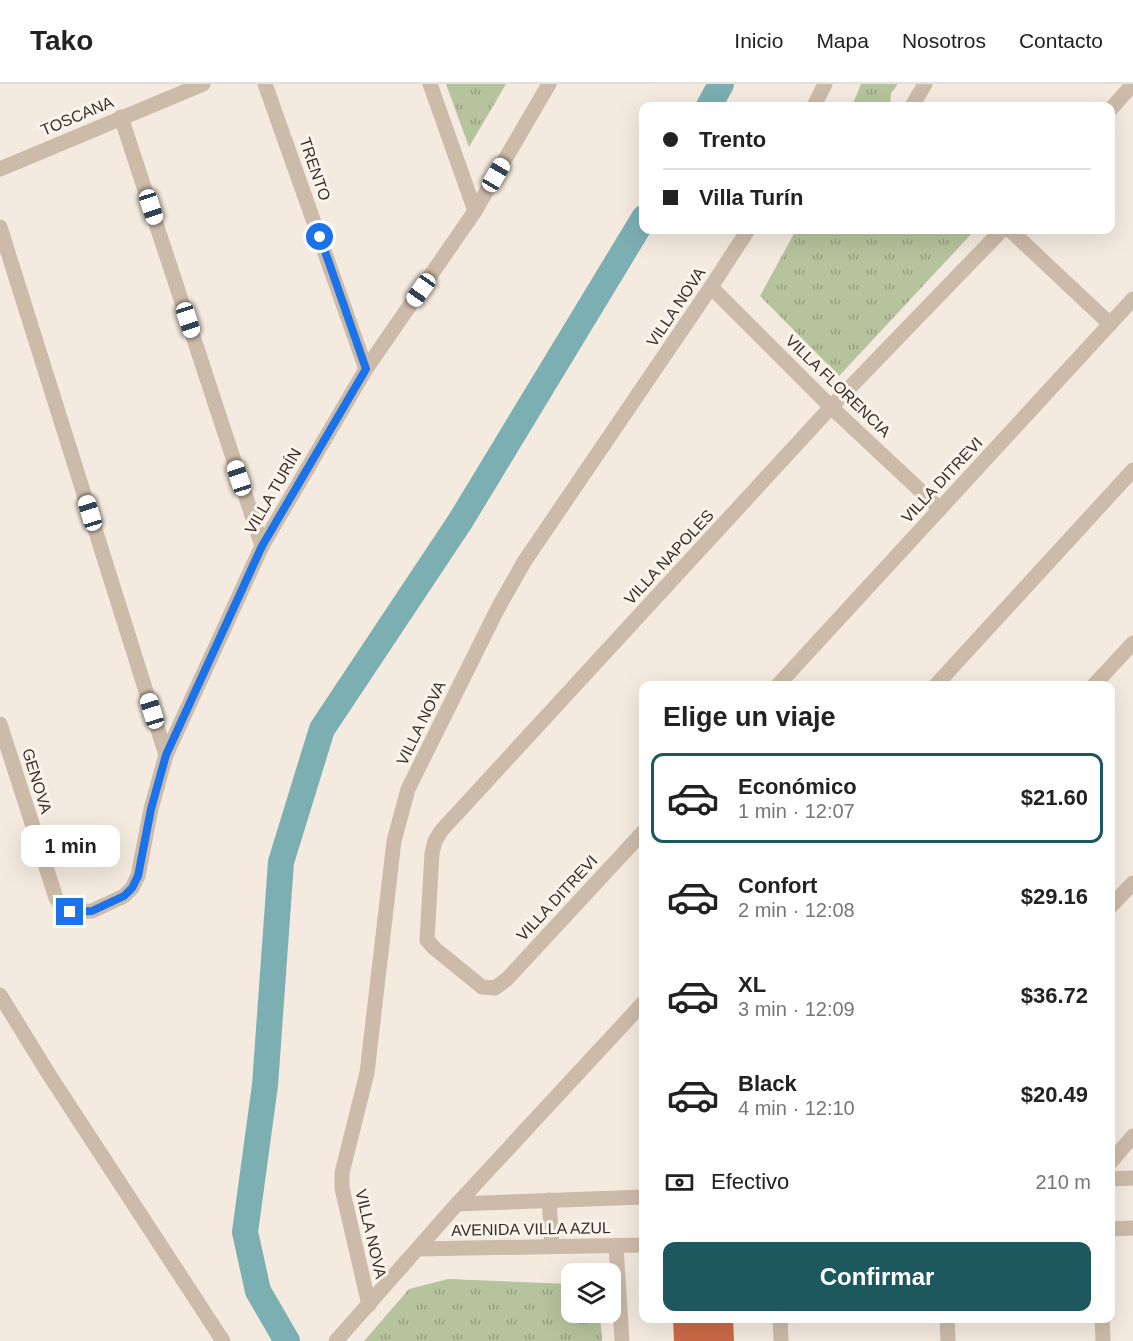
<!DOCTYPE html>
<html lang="es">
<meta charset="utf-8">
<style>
body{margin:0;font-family:Helvetica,sans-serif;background:#f6f6f6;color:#222;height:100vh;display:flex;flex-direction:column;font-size:22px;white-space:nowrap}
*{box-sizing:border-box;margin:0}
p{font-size:20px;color:#767676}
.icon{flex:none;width:33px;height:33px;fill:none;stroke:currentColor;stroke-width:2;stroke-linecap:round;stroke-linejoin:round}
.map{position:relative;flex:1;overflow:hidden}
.sheet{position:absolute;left:639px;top:597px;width:476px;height:642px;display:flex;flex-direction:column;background:#fff;border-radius:12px;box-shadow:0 6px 24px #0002}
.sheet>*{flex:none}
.top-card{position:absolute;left:639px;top:18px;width:476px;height:132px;border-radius:12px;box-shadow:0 6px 24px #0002;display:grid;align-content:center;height:132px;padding:0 24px;background:#fff}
.tools{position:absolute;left:561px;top:1179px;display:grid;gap:12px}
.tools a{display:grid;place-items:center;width:60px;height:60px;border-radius:12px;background:#fff;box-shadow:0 6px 24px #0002;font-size:30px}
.end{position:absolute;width:27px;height:27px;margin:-14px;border:8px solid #1a73e8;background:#fff;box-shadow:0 0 0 3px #fff}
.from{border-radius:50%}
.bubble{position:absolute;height:42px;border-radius:12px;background:#fff;box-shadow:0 6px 24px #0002;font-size:20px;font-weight:600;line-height:42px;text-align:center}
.car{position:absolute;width:18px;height:36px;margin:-18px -9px;border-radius:8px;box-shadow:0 0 4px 2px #0007;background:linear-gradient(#fff 24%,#345 0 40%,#fff 0 76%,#345 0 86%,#fff 0)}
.top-card b{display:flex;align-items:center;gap:21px;height:57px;font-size:22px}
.top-card b+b{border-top:2px solid #e0e0e0}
.top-card i{width:15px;height:15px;background:#222}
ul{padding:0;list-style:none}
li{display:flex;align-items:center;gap:18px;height:90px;margin:0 12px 9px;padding:0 12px;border:3px solid transparent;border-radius:12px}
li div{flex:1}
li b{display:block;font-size:22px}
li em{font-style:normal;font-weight:600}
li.active{border-color:#1d585e}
li>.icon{width:54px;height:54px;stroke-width:1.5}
h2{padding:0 24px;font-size:27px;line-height:72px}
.pay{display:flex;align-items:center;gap:15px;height:66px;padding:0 24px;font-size:22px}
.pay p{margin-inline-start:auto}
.cta{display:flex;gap:12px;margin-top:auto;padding:12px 24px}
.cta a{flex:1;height:69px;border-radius:12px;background:#1d585e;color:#fff;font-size:24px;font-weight:600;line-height:69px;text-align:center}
header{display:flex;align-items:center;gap:36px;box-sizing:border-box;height:84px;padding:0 30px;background:#fff;border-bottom:2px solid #e0e0e0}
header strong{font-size:28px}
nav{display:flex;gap:33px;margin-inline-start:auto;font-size:21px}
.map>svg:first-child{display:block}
.park{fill:url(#park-tufts)}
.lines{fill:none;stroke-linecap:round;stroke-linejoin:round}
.canal{stroke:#7cafb2;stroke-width:26}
.building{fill:#cb6a46}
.minor{stroke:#cdbba9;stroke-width:15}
.tertiary{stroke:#cdbba9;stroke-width:15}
.route{stroke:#1a73e8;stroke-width:8}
.labels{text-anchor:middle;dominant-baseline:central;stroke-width:6;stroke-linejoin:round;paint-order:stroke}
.street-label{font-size:16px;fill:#3a2f29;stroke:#fbf4ec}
</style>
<header>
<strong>Tako</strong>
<nav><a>Inicio</a><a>Mapa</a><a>Nosotros</a><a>Contacto</a></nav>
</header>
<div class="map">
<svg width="1133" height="1257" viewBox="0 0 1133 1257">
<defs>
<pattern id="park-tufts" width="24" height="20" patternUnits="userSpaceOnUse" patternTransform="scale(1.5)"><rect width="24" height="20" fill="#b6c49d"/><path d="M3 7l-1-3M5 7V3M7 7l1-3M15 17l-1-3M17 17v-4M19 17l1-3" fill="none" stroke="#95a080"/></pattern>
</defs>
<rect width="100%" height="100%" fill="#f4eadf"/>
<g class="park">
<path d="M446,0H506L469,63Z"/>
<path d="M861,0H898L891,9L890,22H852Z"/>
<path d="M796,146H975L839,292L760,212Z"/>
<path d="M448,1195L571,1200L572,1228L600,1229L602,1257H364L409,1205Z"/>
</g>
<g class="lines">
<g class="canal">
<path d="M709,22L721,0"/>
<path d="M287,1257L258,1207L245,1148L265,1001L281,778L322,645L461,436L644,134"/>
</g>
</g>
<path class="building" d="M673,1234H733L734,1257H674Z"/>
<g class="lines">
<g class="minor">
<path d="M265,0L366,285"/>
<path d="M430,0L475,127"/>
<path d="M814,22L825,0"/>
<path d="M912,22L925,0"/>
<path d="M1110,26L1133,0"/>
<path d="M121,33L262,462"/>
<path d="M0,85L203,0"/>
<path d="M0,143L166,671"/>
<path d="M1010,146L1110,240"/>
<path d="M711,203L831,323L940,425"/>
<path d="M777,602L1133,215"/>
<path d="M1093,602L1133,559"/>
<path d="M0,640L56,814L63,824L70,828L92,827L124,812L132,804L138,792L151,725L166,671L262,462L366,285L475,127L549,0"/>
<path d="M644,747L507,895L495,904L482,903L434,864L427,856L432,769L435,757L441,747L831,323L1002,146"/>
<path d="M1110,823L1133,799"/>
<path d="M1110,1079L1133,1052"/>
<path d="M1110,1095L1133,1094"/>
<path d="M549,1116L552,1161"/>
<path d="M457,1120L644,1113"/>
<path d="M1110,1145L1133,1144"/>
<path d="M616,1162L622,1257"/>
<path d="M418,1165L644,1161"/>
<path d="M369,1221L342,1104V1089L367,989L394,757L408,705L497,526L524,478L711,203L748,146"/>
<path d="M780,1234L781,1257"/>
<path d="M947,1234L948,1257"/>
<path d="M1102,1234L1103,1257"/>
</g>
<g class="tertiary">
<path d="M935,602L1133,386"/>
<path d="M0,911L48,989L223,1257"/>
<path d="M336,1257L457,1120L644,918"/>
</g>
</g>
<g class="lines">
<path class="route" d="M70,828L92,827L124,812L132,804L138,792L151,725L166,671L262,462L366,285L320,153"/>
</g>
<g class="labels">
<g class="street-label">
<text transform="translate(77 32) rotate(-23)">TOSCANA</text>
<text transform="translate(315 85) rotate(71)">TRENTO</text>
<text transform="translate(676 223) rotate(-56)">VILLA NOVA</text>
<text transform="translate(838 302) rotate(44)">VILLA FLORENCIA</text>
<text transform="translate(942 396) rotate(-47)">VILLA DITREVI</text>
<text transform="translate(273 407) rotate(-60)">VILLA TURÍN</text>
<text transform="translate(669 473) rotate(-47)">VILLA NAPOLES</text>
<text transform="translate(421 639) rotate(-64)">VILLA NOVA</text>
<text transform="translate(37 697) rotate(73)">GENOVA</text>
<text transform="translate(557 814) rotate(-47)">VILLA DITREVI</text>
<text transform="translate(531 1145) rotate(-1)">AVENIDA VILLA AZUL</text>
<text transform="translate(371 1150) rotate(77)">VILLA NOVA</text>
</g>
</g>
</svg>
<div class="tools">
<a><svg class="icon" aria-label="layers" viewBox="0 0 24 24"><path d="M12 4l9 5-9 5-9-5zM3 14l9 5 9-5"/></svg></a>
</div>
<i class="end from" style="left:320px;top:153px"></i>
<i class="end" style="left:70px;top:828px"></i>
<div class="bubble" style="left:21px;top:741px;width:99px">1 min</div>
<i class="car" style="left:496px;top:91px;rotate:30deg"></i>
<i class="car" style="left:151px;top:123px;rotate:162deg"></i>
<i class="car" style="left:421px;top:206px;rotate:215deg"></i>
<i class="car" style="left:188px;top:236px;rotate:162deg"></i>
<i class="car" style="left:239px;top:394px;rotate:342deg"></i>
<i class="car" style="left:90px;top:429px;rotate:343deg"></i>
<i class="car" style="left:152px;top:627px;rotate:343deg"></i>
<div class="top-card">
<b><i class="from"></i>Trento</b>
<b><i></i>Villa Turín</b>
</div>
<section class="sheet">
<h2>Elige un viaje</h2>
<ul>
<li class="active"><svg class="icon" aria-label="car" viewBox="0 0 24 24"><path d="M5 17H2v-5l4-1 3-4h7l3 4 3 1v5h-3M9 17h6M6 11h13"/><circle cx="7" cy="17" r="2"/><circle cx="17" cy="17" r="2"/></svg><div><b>Económico</b><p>1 min · 12:07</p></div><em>$21.60</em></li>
<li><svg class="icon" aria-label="car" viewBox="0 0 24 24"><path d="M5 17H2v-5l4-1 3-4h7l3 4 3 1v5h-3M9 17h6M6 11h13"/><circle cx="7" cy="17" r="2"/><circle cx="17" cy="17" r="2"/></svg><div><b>Confort</b><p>2 min · 12:08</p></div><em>$29.16</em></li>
<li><svg class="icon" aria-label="car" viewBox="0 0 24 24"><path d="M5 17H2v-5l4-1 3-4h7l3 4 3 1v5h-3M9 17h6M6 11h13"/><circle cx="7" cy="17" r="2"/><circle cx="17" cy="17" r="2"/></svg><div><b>XL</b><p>3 min · 12:09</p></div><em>$36.72</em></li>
<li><svg class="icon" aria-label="car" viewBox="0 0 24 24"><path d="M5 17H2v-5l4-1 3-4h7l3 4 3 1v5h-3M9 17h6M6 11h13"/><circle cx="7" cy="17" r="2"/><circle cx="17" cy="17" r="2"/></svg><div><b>Black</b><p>4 min · 12:10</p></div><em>$20.49</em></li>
</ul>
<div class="pay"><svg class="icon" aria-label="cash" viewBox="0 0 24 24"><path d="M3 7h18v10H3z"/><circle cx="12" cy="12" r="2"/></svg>Efectivo<p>210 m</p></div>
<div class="cta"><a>Confirmar</a></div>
</section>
</div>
